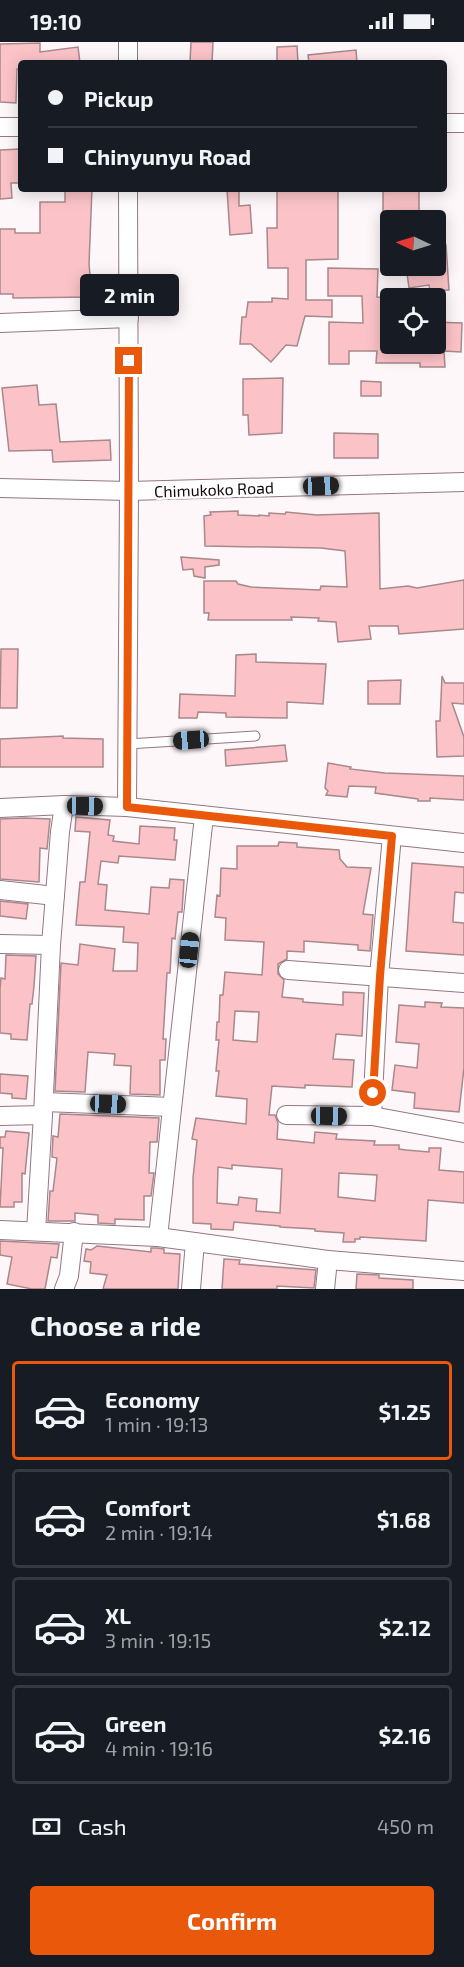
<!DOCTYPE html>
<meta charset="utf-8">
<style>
body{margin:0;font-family:"Exo 2",sans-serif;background:#242831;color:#f1f3f6;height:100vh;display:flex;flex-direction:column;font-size:22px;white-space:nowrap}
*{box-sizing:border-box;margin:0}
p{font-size:20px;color:#9ea1a6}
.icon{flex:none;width:33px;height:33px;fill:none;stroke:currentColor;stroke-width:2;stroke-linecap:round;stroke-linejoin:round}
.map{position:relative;height:1247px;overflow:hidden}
.drawer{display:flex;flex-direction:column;background:#171b24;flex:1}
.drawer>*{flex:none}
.hud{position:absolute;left:18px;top:18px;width:429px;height:132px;border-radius:6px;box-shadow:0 3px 15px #0003;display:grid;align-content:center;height:132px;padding:0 30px;background:#171b24}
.needle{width:39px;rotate:274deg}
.controls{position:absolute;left:380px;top:168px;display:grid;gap:12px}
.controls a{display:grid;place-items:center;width:66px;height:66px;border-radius:6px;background:#171b24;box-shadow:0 3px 15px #0003;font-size:30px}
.end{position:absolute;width:27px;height:27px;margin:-14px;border:8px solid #ea580c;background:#fff;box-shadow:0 0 0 3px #fff}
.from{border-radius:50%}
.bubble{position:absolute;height:42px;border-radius:6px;background:#171b24;box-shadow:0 3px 15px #0003;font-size:20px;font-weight:700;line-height:42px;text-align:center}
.car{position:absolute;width:18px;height:36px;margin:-18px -9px;border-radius:8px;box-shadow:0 0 4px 2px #0007;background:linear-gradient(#222 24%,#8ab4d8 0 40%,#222 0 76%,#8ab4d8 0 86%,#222 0)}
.hud b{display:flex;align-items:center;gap:21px;height:57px;font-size:22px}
.hud b+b{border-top:2px solid #363941}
.hud i{width:15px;height:15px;background:#f1f3f6}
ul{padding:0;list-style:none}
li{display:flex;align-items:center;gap:18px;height:99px;margin:0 12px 9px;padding:0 18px;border:3px solid #363941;border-radius:6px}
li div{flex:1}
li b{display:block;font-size:22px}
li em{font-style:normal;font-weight:700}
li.on{border-color:#ea580c}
li>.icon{width:54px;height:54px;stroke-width:1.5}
h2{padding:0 30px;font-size:27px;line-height:72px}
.pay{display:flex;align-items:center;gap:15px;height:66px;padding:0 30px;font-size:22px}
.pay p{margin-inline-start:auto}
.button{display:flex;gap:12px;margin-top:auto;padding:12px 30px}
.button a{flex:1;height:69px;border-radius:6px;background:#ea580c;color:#fff;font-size:24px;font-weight:700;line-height:69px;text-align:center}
.status{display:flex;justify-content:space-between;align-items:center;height:42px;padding:0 30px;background:#171b24;direction:ltr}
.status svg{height:16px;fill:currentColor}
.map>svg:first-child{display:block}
.building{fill:#fbc3c7;stroke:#a8888b;stroke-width:1.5;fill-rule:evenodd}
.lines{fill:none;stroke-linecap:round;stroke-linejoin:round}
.lane-casing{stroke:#927785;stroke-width:11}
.street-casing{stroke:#927785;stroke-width:20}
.lane{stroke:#fff;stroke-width:9}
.street{stroke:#fff;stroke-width:18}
.route{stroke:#ea580c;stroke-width:8}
.labels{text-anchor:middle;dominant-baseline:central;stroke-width:5;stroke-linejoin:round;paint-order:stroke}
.street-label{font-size:16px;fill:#12080d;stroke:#fff}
</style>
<div class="status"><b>19:10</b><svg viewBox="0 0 49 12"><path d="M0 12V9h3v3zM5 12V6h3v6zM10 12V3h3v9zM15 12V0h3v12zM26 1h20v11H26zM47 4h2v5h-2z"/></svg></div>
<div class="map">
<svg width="464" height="1247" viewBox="0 0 464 1247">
<rect width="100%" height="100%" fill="#fdf7fa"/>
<g class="building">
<path d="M191,0H213L212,21H190Z"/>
<path d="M40,1V10L78,5L80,21H21V28L17,27L16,61L0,60V2Z"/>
<path d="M297,4L298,21H277V5Z"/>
<path d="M356,8L357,21H309L308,13Z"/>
<path d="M20,107L21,141H11L12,156L0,157V108Z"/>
<path d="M65,147H92L89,222L92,255L13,256V252H0V187H15V191H40V160H65Z"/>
<path d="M227,147H239V164L250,163L252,191L230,193Z"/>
<path d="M277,147H338V217L306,218V258H332V275L305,274L297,304L286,303L271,320L251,302H240L242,275H246L248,260H272V256L288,257V226H268L267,186H277Z"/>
<rect x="383" y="147" width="36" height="31"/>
<path d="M435,203H446L449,248L430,249L429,243L409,246L406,224H435Z"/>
<path d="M328,226L378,227L377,255L390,256V302H435V280L462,281L461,310L444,309L445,325H420V321H376L377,309H349V322H329V280L363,281L362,254H328Z"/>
<path d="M283,336L282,391L249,393L248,373H243V337Z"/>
<path d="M361,339L381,340V354H361Z"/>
<path d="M37,343L39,363L56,362L60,400L110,398L111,418L53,420L52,408L9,409L2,346Z"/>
<path d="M334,391L378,392V416H334Z"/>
<path d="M238,469V473L259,474V473L269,474V471L285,472L286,470L317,473L379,471L380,547L408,544L417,546L464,538V587L399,592L398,584H369L371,597L338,600L336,580L318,579L319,576L291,575L292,578H208L209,571H204V539H236L238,542L251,545L320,548L321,544L347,545L345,509L321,506L205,504L204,474L211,473L210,470Z"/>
<path d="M181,515L219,518V523L205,525V536L194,534L193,527L183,528Z"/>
<path d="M1,607H18L17,666H0Z"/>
<path d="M256,612V620L326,622L323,662L287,660V676L226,675V671L198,670L197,676H179L180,652L235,654L236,613Z"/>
<path d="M442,634L445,641H464V662L452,661L464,695V714L437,715L436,679H440Z"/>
<path d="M401,638L400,662H368V639Z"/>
<path d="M63,694V696L103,697V725H0V697Z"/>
<path d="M285,703L287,719L226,724L225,708Z"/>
<path d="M328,721L351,725L350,727L385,731L464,734V758L430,756V759H418V757L375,751L376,745L349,744L347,755L326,753L328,749L325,746Z"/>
<path d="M76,775L110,778L108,793L114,794L113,799L139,802L140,784L175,786L174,798H177L175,818L119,814L118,821L101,819L98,842L107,843L105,868L149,872L151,845L169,846L170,837L184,838L182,870H178L175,897L172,896L170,931H167L163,997H166L165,1018H160V1053L130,1052L131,1024L114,1023L115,1012L88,1010L85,1050L55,1049L61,921L78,923L80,902L115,907L113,929H137L138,901L123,900L124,885L76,883L80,840H85L90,790L75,789Z"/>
<path d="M25,776L50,777L47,807L40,806L39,840L0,837V777Z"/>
<path d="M279,800L297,801V805L339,808L340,817L347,825L371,826L363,872L373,873L370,909L358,908V903L304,899V910L287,909V917L278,922V932L284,938L282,955L303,957V960L343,963V950L364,951L362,994L336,992L333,1017L354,1018L352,1045L305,1043V1046L272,1044L269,1073H275L278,1081L277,1097L314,1101L315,1090L337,1092L336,1097L375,1099L374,1103H399V1107L406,1108L429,1110V1106H441L439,1128L464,1130V1161L428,1158L426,1199L360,1195V1197H355V1200H343L344,1191L315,1189V1187L280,1185V1184L234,1180L233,1188L211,1187V1182L193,1181V1136L197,1098L192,1097L196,1076L246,1082L247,1057L216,1054L219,1029H216L219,998H216L217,980H219L220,953H223L225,930L262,933L264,900L225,898L226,876L215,875L217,853L220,854L221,826L237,827V804H278ZM235,969L259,970L257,1000L233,998ZM232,1123L282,1127L280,1171L256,1169L257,1157L239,1155L238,1163L217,1161L218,1125L232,1127ZM339,1131L377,1133L375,1159L338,1155Z"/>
<path d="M412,821L464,825V851L455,850L453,877V880L464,881V913L406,909Z"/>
<path d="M0,859L28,862L26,877L0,874Z"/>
<path d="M6,913L36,914L34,944L32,962H30L27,998L11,997V992L0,991V947L1,936L5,937Z"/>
<path d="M425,960L442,961L441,965L464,966V1026L459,1070L414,1066L415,1051L392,1048L395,1023L417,1026L419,1002L396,1000L399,963L425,965Z"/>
<path d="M0,1032L28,1034L26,1057L12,1056V1052L0,1051Z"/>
<path d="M60,1072L159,1076L157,1100H150L149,1131H154L151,1154H144V1178L115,1177V1182L98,1181V1173L75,1171V1179H48L50,1149H53L57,1116L52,1115L53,1094L58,1095Z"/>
<path d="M6,1089L29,1091L25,1132L22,1131V1160H14V1165H0L3,1106H0V1095H5Z"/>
<path d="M0,1199L59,1202L57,1216L51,1215L45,1247H32L7,1242L12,1215L0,1213Z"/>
<path d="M97,1204L151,1210V1206H157L164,1207V1211L180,1212L178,1247H103L107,1233L90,1231L91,1220L84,1219L86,1207L91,1208Z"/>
<path d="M224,1217L240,1218L239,1222L316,1228L314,1246L277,1244V1247H222Z"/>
<path d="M357,1232L379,1233V1236L413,1238V1247H356Z"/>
</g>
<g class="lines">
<g class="lane-casing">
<path id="lane" d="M128,702L255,694"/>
</g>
<g class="street-casing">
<g id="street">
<path d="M128,21V0"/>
<path d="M444,81H464"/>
<path d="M0,85H21"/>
<path d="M0,281L129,276"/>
<path d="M0,446L129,449L464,440"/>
<path d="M127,765L129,449L128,147"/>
<path d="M0,766L64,763L127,765L464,801"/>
<path d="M0,848L55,854"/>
<path d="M0,902L51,903"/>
<path d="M288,928L464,941"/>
<path d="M44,1060L172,1065"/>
<path d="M286,1073L372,1074L464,1091"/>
<path d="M0,1074L43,1073L51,903L60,790L64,763"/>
<path d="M372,1074L379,934L392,794"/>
<path d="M0,1188L158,1195L328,1218L464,1229"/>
<path d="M36,1189L43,1073"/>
<path d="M158,1195L204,774"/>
<path d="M64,1247L69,1234L74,1190"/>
<path d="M191,1247L195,1200"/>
<path d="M325,1247L328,1218"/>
</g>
</g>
<use href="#lane" class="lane"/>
<use href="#street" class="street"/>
</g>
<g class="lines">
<path class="route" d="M129,319L127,765L392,794L380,934L373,1051"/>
</g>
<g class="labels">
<g class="street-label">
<text transform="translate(214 447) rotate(-2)">Chimukoko Road</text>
</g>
</g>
</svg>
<div class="controls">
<a><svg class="needle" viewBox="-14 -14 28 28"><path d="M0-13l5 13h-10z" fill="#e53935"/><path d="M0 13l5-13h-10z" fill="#9ea1a6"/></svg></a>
<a><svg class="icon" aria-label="locate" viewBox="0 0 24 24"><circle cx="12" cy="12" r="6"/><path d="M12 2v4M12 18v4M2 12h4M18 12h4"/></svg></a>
</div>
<i class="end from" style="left:373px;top:1051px"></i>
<i class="end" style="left:129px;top:319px"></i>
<div class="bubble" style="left:80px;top:232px;width:99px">2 min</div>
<i class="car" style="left:321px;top:444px;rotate:88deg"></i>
<i class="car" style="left:191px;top:698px;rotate:266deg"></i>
<i class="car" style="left:85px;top:764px;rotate:91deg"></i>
<i class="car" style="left:189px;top:908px;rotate:6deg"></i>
<i class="car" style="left:108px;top:1062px;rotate:92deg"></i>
<i class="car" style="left:329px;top:1074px;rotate:91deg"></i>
<div class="hud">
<b><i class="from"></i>Pickup</b>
<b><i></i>Chinyunyu Road</b>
</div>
</div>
<section class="drawer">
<h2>Choose a ride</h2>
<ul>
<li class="on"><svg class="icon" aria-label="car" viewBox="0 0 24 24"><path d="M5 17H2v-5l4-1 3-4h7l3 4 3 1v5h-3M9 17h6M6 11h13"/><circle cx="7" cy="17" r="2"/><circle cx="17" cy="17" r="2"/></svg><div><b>Economy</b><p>1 min · 19:13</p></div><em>$1.25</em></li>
<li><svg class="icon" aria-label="car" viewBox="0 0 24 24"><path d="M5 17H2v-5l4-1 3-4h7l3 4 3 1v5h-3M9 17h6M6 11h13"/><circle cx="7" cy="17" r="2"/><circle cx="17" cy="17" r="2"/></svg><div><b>Comfort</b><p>2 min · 19:14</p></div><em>$1.68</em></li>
<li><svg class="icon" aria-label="car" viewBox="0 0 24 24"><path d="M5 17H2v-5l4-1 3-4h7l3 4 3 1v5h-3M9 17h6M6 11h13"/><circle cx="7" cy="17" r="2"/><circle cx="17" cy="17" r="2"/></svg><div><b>XL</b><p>3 min · 19:15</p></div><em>$2.12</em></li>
<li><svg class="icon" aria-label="car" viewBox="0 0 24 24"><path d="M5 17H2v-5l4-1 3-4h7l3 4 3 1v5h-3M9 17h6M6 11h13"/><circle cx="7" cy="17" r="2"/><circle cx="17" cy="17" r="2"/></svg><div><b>Green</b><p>4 min · 19:16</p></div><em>$2.16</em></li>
</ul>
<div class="pay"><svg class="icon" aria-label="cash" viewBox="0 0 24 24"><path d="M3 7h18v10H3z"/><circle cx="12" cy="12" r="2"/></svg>Cash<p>450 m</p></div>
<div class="button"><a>Confirm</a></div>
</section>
